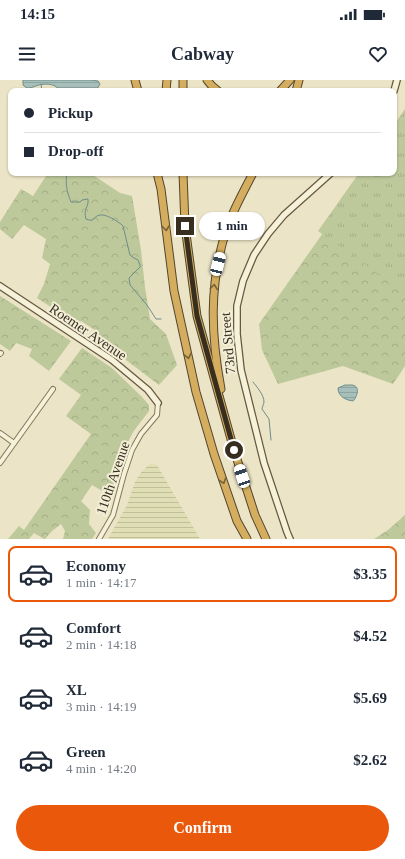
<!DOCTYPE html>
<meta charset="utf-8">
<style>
body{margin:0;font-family:"Times New Roman",serif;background:#f6f6f7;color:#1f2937;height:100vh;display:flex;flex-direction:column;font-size:15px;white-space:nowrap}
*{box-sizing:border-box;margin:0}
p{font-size:13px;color:#747a83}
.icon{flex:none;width:22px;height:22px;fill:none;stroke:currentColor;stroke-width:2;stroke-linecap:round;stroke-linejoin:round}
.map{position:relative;height:459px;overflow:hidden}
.details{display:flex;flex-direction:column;background:#fff;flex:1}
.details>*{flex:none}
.top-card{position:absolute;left:8px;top:8px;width:389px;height:88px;border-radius:8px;box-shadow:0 1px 3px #0004;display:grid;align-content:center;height:88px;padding:0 16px;background:#fff}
.end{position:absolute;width:18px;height:18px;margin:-9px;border:5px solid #372e20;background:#fff;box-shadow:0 0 0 2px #fff}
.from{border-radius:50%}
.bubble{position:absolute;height:28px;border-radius:14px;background:#fff;box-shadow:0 1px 3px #0004;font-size:13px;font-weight:600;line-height:28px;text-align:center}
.car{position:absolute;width:12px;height:24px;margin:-12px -6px;border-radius:5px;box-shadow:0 0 3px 1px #0007;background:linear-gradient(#fff 24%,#345 0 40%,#fff 0 76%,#345 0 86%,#fff 0)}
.top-card b{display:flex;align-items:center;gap:14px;height:38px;font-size:15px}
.top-card b+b{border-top:1px solid #e0e1e3}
.top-card i{width:10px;height:10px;background:#1f2937}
ul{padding:7px 0 0;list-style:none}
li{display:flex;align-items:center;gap:12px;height:56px;margin:0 8px 6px;padding:0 8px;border:2px solid transparent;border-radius:8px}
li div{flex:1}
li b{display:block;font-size:15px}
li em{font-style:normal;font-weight:600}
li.on{border-color:#ea580c}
li>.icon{width:36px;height:36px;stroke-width:1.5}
.action{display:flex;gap:8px;margin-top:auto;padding:8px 16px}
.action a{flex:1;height:46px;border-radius:24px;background:#ea580c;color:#fff;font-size:16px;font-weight:600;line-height:46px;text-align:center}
.status{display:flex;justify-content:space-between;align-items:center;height:28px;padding:0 20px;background:#fff;direction:ltr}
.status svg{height:11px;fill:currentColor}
header{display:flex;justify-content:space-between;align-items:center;height:52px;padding:0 16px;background:#fff;font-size:18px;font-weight:600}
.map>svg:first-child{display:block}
.farmland{fill:url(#farmland-rules)}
.forest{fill:url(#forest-crowns)}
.park{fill:url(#park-tufts)}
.water{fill:url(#water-rules);stroke:#6f8d89}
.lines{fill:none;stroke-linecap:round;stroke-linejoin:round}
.stream{stroke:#6f8d89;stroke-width:1}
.street-casing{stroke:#85775d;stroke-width:6}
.secondary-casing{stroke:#675840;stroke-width:8}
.highway-casing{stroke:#544531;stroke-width:9}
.street{stroke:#f6f1d9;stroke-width:4}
.secondary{stroke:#f6f1d9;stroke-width:5.5}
.highway{stroke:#d4ae5e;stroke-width:7}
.oneway{stroke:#766139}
.route{stroke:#372e20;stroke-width:5}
.labels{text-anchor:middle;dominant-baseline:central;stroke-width:4;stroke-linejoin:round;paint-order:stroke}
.street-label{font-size:14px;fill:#372e20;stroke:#f3eed6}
</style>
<div class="status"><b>14:15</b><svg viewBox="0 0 49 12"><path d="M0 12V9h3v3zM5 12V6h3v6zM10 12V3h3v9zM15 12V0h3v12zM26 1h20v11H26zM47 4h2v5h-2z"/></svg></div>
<header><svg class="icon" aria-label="menu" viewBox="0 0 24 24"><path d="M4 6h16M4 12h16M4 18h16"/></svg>Cabway<svg class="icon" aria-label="heart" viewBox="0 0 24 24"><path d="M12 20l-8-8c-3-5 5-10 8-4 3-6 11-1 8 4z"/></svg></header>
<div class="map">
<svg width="405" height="459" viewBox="0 0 405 459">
<defs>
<pattern id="farmland-rules" width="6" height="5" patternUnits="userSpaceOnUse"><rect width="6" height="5" fill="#e0deb4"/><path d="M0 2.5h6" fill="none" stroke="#c1bf9a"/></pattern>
<pattern id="forest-crowns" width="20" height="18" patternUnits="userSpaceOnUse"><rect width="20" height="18" fill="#bec99b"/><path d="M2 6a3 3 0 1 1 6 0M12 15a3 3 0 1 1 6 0" fill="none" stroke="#a4ad85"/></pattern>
<pattern id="park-tufts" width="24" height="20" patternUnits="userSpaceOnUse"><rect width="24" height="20" fill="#bec99b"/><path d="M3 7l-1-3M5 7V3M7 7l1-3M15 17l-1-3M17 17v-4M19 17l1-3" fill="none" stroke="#a4ad85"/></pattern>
<pattern id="water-rules" width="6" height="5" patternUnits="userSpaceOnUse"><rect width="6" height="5" fill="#a7bfbb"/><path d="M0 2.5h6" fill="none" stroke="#90a4a0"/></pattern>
</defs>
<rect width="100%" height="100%" fill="#ebe4c6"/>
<path class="farmland" d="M150,384L157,385L200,459H108L127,425L135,402L142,391Z"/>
<g class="forest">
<path d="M405,35V286L393,304L343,286L278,304L262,270L259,244L365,93H394Z"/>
<path d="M48,93H90L120,113L132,116L141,170L145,207L150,239L166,254L177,285L159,305L93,255L95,250L81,241L77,244L37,218L44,204L50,184L42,178L46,159L24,145L12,159L0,149V142L21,109L33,116Z"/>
<path d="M0,216L71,261L49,291L29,276L32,269L16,263L10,271L0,264Z"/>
<path d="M82,268L112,288L142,317L149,325V331L133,352L123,372L111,416L92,405L81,421L90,430L89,444L96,453L92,459H63L65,451L61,444L52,451L45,459H44L34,453L29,459H8L19,446L24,450L91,354L66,336L81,315L59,299Z"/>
<path d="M405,435V459H374L388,450Z"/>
</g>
<path class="park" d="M405,29V213L318,151L359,93H394V45Z"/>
<g class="water">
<path d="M23,0H91L98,1L100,4L96,11H64C60,10 58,8 55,6C46,2 37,5 28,9L23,5Z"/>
<path d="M345,305C346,305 351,305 352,305C361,306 357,317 353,321C345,320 338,316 338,308Z"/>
</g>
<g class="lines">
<g class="stream">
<path d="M41,4L42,11"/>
<path d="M67,93C65,104 67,112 71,122H80L82,120L88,119C89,127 83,129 86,139C95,143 93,136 100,135C107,134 116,141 121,144L123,146L130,175L134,178L138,180L140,185V187L129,198L130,205L147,225L156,239H161"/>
<path d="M253,302C257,307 264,315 264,322C264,323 262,328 262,329L269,339L271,360"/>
</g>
<g class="street-casing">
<g id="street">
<path d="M0,274L1,273"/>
<path d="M0,353L14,363"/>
<path d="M0,383L53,309"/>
<path d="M99,459L113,435L124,394L132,370L141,354L157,335L158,323"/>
</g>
</g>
<g class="secondary-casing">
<g id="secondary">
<path d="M394,11L397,0"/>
<path d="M0,206L112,280L148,310L158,323"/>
<path d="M290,459L287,452L264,383L241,290L237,254V226L243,201L254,175L268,154L284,135L331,93"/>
</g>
</g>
<g class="highway-casing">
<g id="highway">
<path d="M135,0L138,11"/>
<path d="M207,0L212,6L218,11"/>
<path d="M166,11L167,0"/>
<path d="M183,11V0"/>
<path d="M280,11L290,0"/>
<path d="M296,11L299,0"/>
<path d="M157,93L161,109L174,211L196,312L214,374L237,441L247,459"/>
<path d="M183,93L185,146L197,236L234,370L255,435L266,459"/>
<path d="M221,309C211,255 209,207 225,154C231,133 243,113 253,93"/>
</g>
</g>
<use href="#street" class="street"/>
<use href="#secondary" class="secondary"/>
<use href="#highway" class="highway"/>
</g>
<defs><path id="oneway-chevron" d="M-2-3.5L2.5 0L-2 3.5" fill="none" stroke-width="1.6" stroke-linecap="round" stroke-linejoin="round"/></defs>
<g class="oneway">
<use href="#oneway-chevron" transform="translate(166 148) rotate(83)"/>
<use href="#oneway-chevron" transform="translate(214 207) rotate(-82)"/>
<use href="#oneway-chevron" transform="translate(188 276) rotate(78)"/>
<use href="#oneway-chevron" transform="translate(223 401) rotate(71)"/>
</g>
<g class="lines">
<path class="route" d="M185,146L197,236L234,370"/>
</g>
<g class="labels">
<g class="street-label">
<text transform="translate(88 252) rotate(34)">Roemer Avenue</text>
<text transform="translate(228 263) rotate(-95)">73rd Street</text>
<text transform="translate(113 398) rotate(-71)">110th Avenue</text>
</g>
</g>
</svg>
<i class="end from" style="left:234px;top:370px"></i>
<i class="end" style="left:185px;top:146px"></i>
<div class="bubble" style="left:199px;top:132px;width:66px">1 min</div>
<i class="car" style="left:218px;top:184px;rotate:14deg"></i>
<i class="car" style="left:242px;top:396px;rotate:342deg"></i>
<div class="top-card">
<b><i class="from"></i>Pickup</b>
<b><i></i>Drop-off</b>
</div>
</div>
<section class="details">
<ul>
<li class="on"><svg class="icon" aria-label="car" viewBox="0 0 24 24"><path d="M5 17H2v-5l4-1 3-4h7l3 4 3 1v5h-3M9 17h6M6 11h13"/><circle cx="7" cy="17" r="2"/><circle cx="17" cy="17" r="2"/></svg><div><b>Economy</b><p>1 min · 14:17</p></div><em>$3.35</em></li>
<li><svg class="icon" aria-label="car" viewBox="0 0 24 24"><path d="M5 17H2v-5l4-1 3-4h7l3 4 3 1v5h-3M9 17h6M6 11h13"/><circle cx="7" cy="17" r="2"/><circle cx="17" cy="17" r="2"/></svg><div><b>Comfort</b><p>2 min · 14:18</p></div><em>$4.52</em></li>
<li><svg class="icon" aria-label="car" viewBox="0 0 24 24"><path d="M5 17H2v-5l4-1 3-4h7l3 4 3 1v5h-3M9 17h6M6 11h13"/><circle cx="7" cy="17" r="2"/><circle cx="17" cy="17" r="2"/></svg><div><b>XL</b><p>3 min · 14:19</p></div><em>$5.69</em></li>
<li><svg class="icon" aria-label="car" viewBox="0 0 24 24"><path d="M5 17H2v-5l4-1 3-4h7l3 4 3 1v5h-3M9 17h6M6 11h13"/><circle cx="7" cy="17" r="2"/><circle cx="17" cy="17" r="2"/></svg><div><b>Green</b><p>4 min · 14:20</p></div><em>$2.62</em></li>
</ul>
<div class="action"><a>Confirm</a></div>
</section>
